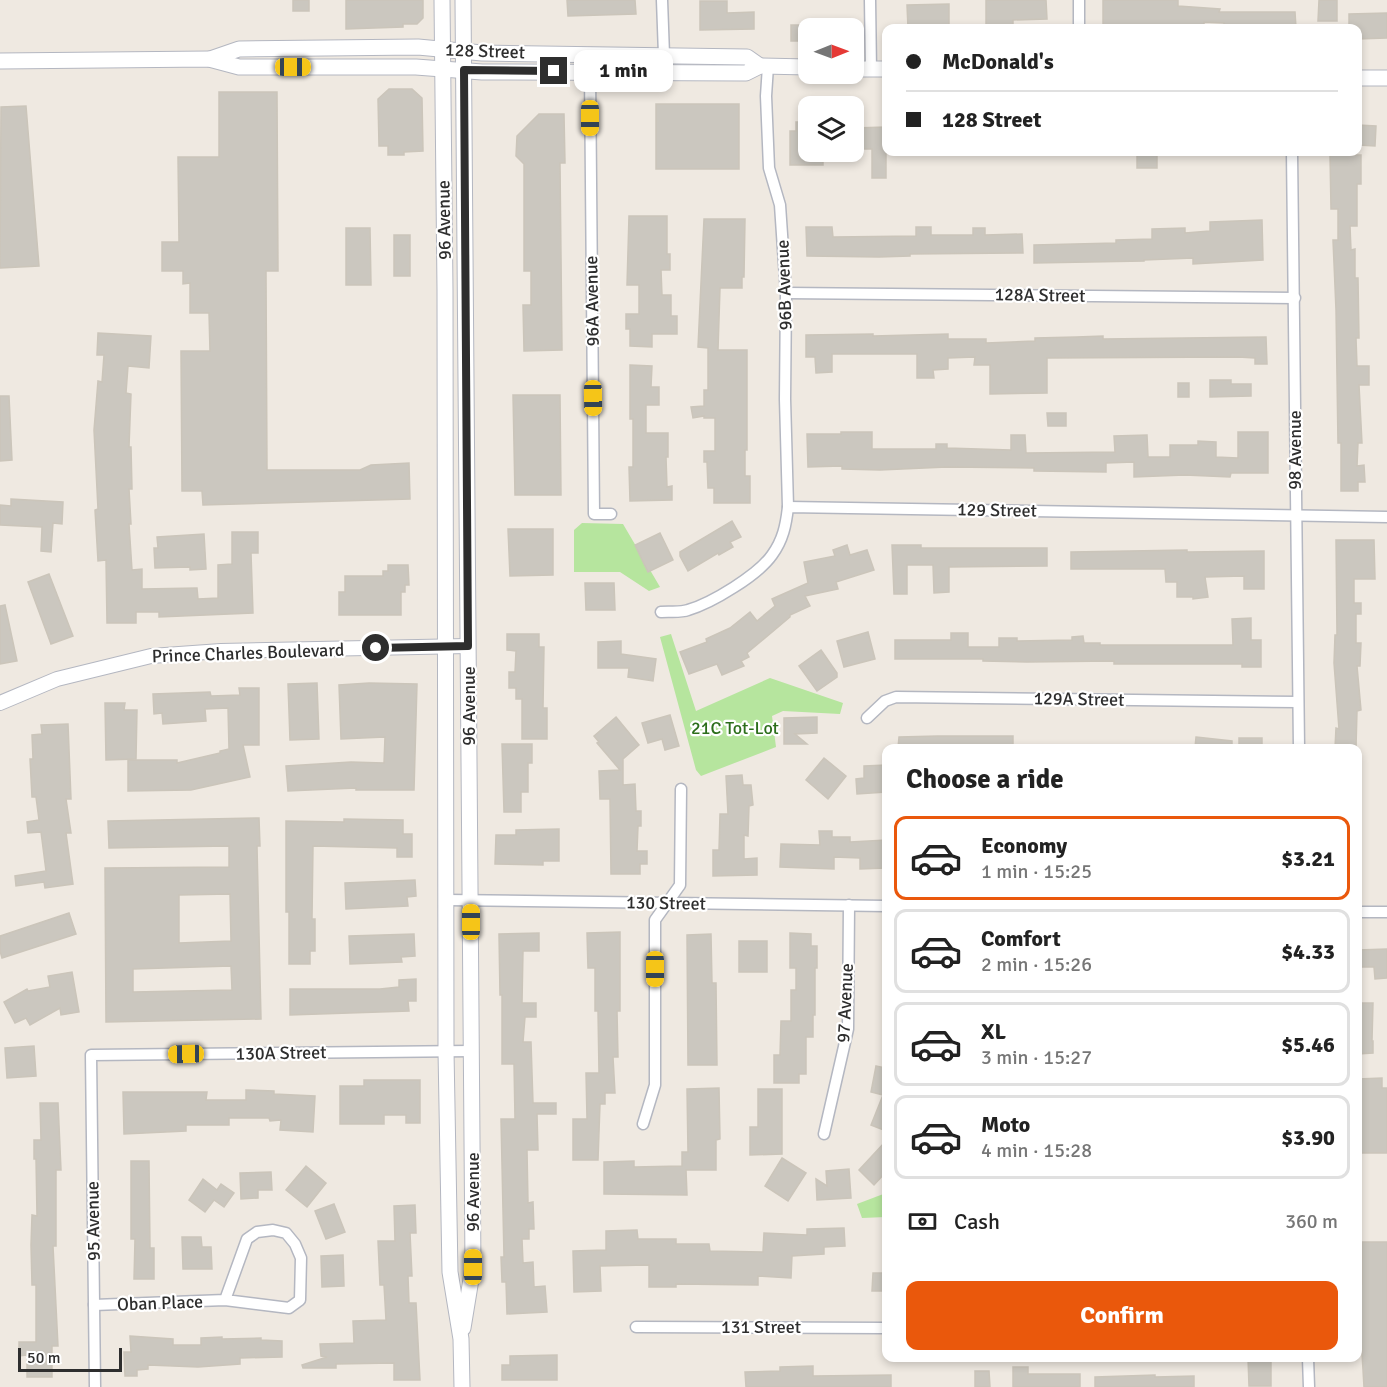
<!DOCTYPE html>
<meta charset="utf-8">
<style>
body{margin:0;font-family:Signika,sans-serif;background:#f6f6f6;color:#222;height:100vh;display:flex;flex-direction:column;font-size:22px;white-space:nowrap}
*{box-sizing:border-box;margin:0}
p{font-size:20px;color:#767676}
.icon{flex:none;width:33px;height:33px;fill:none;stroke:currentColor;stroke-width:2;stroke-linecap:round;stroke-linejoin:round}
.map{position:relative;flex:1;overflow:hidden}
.details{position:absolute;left:882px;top:744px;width:480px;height:618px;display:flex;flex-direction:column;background:#fff;border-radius:12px;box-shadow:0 3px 9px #0003}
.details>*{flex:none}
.banner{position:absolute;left:882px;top:24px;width:480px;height:132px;border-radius:12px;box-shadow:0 3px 9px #0003;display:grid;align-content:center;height:132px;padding:0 24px;background:#fff}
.needle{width:39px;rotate:89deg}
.tools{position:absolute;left:798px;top:18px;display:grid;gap:12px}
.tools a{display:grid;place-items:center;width:66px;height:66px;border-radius:12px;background:#fff;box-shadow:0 3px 9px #0003;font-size:30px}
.scale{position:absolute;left:18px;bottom:15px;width:104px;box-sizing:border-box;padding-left:6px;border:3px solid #2e2e2e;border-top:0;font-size:16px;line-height:21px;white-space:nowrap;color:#2e2e2e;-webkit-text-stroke:4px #fff;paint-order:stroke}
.end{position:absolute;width:27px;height:27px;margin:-14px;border:8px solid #2e2e2e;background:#fff;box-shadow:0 0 0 3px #fff}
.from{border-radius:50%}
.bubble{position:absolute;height:42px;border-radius:12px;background:#fff;box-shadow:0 3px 9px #0003;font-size:20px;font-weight:800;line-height:42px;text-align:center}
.car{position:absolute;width:18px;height:36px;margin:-18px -9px;border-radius:8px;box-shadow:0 0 4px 2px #0007;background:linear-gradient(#f5c518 24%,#345 0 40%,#f5c518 0 76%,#345 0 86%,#f5c518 0)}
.banner b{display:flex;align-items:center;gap:21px;height:57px;font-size:22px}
.banner b+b{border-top:2px solid #e0e0e0}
.banner i{width:15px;height:15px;background:#222}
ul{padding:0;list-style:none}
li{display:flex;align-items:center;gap:18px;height:84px;margin:0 12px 9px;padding:0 12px;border:3px solid #e0e0e0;border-radius:12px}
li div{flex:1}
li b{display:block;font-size:22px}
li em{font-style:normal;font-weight:800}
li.active{border-color:#ea580c}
li>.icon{width:54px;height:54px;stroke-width:1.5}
h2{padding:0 24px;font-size:27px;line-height:72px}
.pay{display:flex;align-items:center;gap:15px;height:66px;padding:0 24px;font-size:22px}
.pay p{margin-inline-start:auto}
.action{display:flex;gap:12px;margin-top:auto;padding:12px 24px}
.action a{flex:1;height:69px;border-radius:12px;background:#ea580c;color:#fff;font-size:24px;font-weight:800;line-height:69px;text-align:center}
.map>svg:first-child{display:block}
.green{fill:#b6e59e}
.building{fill:#cbc7bf;stroke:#cbc5ba;stroke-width:1.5;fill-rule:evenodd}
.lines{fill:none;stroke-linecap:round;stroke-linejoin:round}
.minor-casing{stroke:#b4b7c1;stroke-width:13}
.tertiary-casing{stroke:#b4b7c1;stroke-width:16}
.secondary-casing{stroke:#b4b7c1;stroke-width:17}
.minor{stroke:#fff;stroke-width:10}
.tertiary{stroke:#fff;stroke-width:14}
.secondary{stroke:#fff;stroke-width:15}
.route{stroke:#2e2e2e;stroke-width:8}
.labels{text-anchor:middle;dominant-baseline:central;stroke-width:4.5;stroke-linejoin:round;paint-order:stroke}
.street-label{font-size:18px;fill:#2e2e2e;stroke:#fff}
.park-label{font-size:18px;fill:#2c6e1b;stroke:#fff}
</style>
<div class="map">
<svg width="1387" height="1387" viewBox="0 0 1387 1387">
<rect width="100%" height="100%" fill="#efe9e1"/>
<g class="green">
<path d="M582,523L623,524L660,587L649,591L620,572H574V530Z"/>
<path d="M671,634L696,711L770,678L843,703L840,714L783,711L772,716L776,747L701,776L696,770L660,637Z"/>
<path d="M886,1193V1217L862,1218L857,1204Z"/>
</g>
<g class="building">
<rect x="293" y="0" width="16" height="11"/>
<path d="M346,0H423V18L417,24H403V27L346,29Z"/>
<path d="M567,0H635L636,14L568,16Z"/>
<path d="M986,0H1046L1047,19L1013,20V26H986Z"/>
<path d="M1103,0H1178V6L1220,9L1219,12H1295L1296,28H1224V23L1204,22V28H1103Z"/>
<path d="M1319,0H1337V21H1318Z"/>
<path d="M700,1H727V13L754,12V29L700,30Z"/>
<path d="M949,4V28H908L907,5Z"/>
<path d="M1387,13V38L1358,39V28H1349V14Z"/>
<rect x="791" y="25" width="17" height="16"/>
<path d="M389,89H412L422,98L423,151L404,152V155H388V146H379L378,99Z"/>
<path d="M219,92H277L278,271H266L267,470H360L371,465L409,463L410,499L203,505L202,491H182L181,351H210L209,313H190V283L183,284V271H162V242H179L178,157H219Z"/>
<rect x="656" y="104" width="83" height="65"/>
<path d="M26,106L39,266L0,268L1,107Z"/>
<path d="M539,114H564L565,163H560L562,350L524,351L523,305H531V271H524V164L516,156L517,136Z"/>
<path d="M796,122H808V152H823V165H790V131H796Z"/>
<path d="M1358,125L1376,126L1375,146L1358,145Z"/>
<path d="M886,127V178H872V149H855L854,128Z"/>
<rect x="1137" y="155" width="20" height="13"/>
<path d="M1330,155H1361V184H1357V226H1350L1351,250L1355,249V278H1358L1359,338H1356L1357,366H1369V385H1359L1362,443H1358L1357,466L1364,465L1365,482H1358V491H1341V443H1338L1336,310L1333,240H1338V209H1331Z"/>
<path d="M629,216H667V254H670V270H661L662,295H671V316H677V334H652V347L630,346V329H626V314H639V285H627Z"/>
<path d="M704,219H745L744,277H742V288H720L718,350H747V450H745V476H750V503H714V488H708L707,462H704V451H715V418H704V416L693,418L691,407L704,406V390H708V348L698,347Z"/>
<path d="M1262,220L1263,260L1193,264V258L1144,260V261L1034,263V245L1116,243V240L1152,239V229L1185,228V233L1210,231V222Z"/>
<path d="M806,227H832L833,237L916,236V227H931V235H973V228H985V235L1022,234L1023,253L910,254V256L879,257L807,256Z"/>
<path d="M346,228H370L371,285H346Z"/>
<rect x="394" y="235" width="16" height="41"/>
<path d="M98,333L151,336L149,368L128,366L126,393L131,394L129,447H131L132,489H129L131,524H129L132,570L142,569V589L197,588L198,599L218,598V565L232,564V532H258V553H251L253,613L159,617V612H136V623H107L106,560L98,561L95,510L98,509L94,430L98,381L102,382L104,355H97Z"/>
<path d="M873,334V336L948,334V339H986V343L1035,341V338L1076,337L1103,336V339L1266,337L1267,364H1255V358L1238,357L1047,358V393L990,394V365H974L975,357L948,358V369L933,370L934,378H917V354H832V372L816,373L815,357H806V335Z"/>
<path d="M630,365L652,366L651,387H659V405H646V433H668V457H666L667,487L672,486V500L630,501L629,467H633V419H630Z"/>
<path d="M1210,380H1231V384H1251V396L1210,397Z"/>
<rect x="1178" y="383" width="11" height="14"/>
<path d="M513,395H560L561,495H515Z"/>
<path d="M0,396H9L12,460L0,461Z"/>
<path d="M1047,413H1066V426H1048Z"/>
<path d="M841,432H872V449H936V444H947V448L1011,450V435H1025L1026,453L1115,452L1114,436L1147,435L1148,457H1170V445H1198V441L1216,442V457L1238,458V432H1268V473H1231L1230,477L1185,475L1134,477V462L1106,463V472L1034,471V468L947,467L880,470L842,469V466L808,467L807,434H841Z"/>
<path d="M11,499L63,502L62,524L53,523L51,552L41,551L42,527L0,525V505L11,506Z"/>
<path d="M732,521L741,537L730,542L733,547L719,555L718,553L688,571L680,556V552Z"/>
<path d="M508,529H553V575L510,576Z"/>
<path d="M660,533L673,560L648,572L635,545Z"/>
<path d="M204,534L206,569L190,570V567L155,568L154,548H158L157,537Z"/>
<path d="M1336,540H1374L1375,579H1354V603H1361V614H1356V643H1361L1360,666H1357L1361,710L1357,711L1356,748H1335L1336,728L1339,729L1334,663L1335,635H1337Z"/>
<path d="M847,545L850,555L867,550L874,570L836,582L838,589L805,596L810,606L790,615V617L747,653L749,657L741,661L744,666L722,675L717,664L689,674L680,652L707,642L706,639L730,628L750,612L757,621L775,606L772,599L808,583L804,562L835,556L833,550Z"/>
<path d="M892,545H921V548H1047V566L949,567V592L934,593L933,565H907V594H894Z"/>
<path d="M1187,550V552L1264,551V589H1244V576L1205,577L1208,597L1193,599V597H1177V582H1166L1165,569H1071V552Z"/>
<path d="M388,565H408L409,585H405V592H401V615H339V592H345V576H383V571H388Z"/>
<path d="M49,574L73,636L51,644L28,582Z"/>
<path d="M585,583H614L615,610H586Z"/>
<path d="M5,605L17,661L0,664V606Z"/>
<path d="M1251,618V640H1261V667H1242V664H1114V661L1027,662L983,661V659H895V640H951V633H968V647H999V638H1017V641L1072,640V637L1083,636L1084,643H1100V645H1233L1232,619Z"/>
<path d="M868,632L875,659L844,667L837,641Z"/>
<path d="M507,634H539V647H544L543,708H547V739H522V699H516V688H509V672H515L516,651L507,650Z"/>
<path d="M621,641V654L656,659L653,681L628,677L629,668H598V642Z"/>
<path d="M821,650L837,673V677L817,691L799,666Z"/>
<path d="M317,683L319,739L290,740L288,684Z"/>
<path d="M369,683L417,684L414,790H356V788L288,791L286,766L351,762L384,763L385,737L341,739L339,685Z"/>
<path d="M239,688H259V745H243L250,777L191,790L128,791V760H177V763L220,753V751L229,749L228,708L205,709L206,721L163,724L162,713L154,714L153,694L210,692L211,696L240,695Z"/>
<path d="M105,703H125L124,710H137L136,759L106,760Z"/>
<path d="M670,715L679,746L665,750L662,739L648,743L642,723Z"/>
<path d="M616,717L639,745L623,759V785L635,784L636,811H641V826H638L637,851H647V864H640V874H611L610,799H600L599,771L620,770L597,743L599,742L594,736Z"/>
<path d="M817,717V733L795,734L807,744H784V718Z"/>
<path d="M68,724L71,799H66L71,833H66L73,884L45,888L44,882L16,886L15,876L46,871L41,832L28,833L27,822L39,820L36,797H32L30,759H33L32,735L42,734L41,725Z"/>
<path d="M938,736H1013V748H898L899,737Z"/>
<path d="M1196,737L1232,741V748H1195Z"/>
<rect x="1239" y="738" width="23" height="10"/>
<path d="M502,744H532V763H528V792H521V812H504Z"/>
<path d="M824,758L846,776L828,799L806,780Z"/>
<path d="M886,765V792L857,794L856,779L864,778V766Z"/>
<path d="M742,775L743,785H751L753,805L749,806L748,836L744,835V859L757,858V875L713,876V850H719L720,814H728L726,776Z"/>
<path d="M259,818L260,846H257L261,1019L106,1022L105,868L229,867V846L109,848L108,821ZM230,894L231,941L179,943V895ZM231,966L232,990L133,992V969Z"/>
<path d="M344,819L403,820V834H412V857H397V848L313,846L312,919H315V951H310V964H289V912H286V821L344,822Z"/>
<path d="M559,829V861H543V865L495,864L496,835H516V830Z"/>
<path d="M819,831H832V837H850V842L886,840V868L860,869V858L834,857V869L780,867L781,844L820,845Z"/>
<path d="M415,880L416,896L407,897L408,906L346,909L345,883Z"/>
<path d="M69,913L76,934L2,958L0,951V936Z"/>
<path d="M620,932V1011H617L618,1057H613L615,1093H605V1104H600L598,1160H573V1119H587L586,1073H599L598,1011H595V968H588L587,933Z"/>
<path d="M539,933V951H523L522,1003H536V1017H525L523,1042H531L533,1103H556V1114H537L538,1150H527L528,1203L533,1202L534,1229H529V1239H522L523,1263L533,1262L534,1287L545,1286L547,1312L507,1314L506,1282H502L501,1257H504L501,1119H515L514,1064H502V995H500L499,934Z"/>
<path d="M790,933L811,934V946H817V968H815V1015H813V1037H806V1074H799V1083H774V1055H780L781,1021H791V990H796V968H790Z"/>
<path d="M414,934L415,956L401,957L402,962L350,964L349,936Z"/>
<path d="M711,934L712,983H716L717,1065H688L687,935Z"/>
<rect x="739" y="941" width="28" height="31"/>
<path d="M1387,949V978L1375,979L1374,967H1358V950Z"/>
<path d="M72,972L79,1012L61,1015L60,1008L30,1025L26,1018L15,1023L4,1002L27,989L28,991L50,987L48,976Z"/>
<path d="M416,979V1001H408L409,1011L290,1015V989H380L399,987V980Z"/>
<path d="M1358,1003H1373L1372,1041H1373V1053L1358,1054Z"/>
<path d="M34,1046L36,1076L7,1078L5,1048Z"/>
<path d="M876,1066L886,1068V1131L871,1125L883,1095L871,1092Z"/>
<path d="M1382,1078V1088H1387V1153H1358V1079Z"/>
<path d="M364,1080H420V1123H406V1115H384V1124H340V1086H364Z"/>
<path d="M719,1088L720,1139L716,1140V1170H686L687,1195L604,1194V1162L634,1161V1167L682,1166V1152H688L687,1089Z"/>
<path d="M758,1089H782V1154L750,1155V1127H758Z"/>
<path d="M246,1090L274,1091V1094L315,1096L313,1132L280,1130L281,1120L270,1121L269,1118H229V1125H186V1131L124,1134L123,1092H207L206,1100H246Z"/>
<path d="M40,1103H58L61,1170H56V1246H53L58,1346H52V1377H27V1355L19,1356V1342H36V1285H32L31,1245L32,1215L37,1216L36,1159H34V1140H41Z"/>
<path d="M886,1141V1172L874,1185L859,1170Z"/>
<path d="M782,1158L806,1173L788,1201L765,1186Z"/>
<path d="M131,1161H149L150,1248H154V1279H134L135,1239H131Z"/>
<path d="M306,1166L326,1183L307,1207L286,1190Z"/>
<path d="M849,1169L851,1198L817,1200L816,1179L827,1186L826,1171Z"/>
<path d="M271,1172L272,1190H258V1198L241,1199L240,1173Z"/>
<path d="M203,1179L217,1190L221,1184L234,1193L224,1207L214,1200L205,1212L189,1200Z"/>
<path d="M334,1204L345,1232L326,1239L315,1211Z"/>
<path d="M415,1205L416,1233H410L412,1276H408L409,1303H416L420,1380H394V1363L336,1364V1368H303L302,1365L327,1357L321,1356L320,1344L354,1343L353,1321L386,1320L384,1285H380L378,1241H395L394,1206Z"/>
<path d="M844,1228L845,1246L824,1247V1254L792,1256L791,1278L758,1276V1285L676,1284V1287H649V1265L600,1266L601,1291L574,1292L573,1251L606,1250V1231L637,1230L638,1239H676V1244H709L710,1251L763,1252L764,1233L807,1235V1229Z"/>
<path d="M182,1237H201L202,1247H211L212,1269H183Z"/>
<path d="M1362,1242H1387V1387H1364L1358,1284H1362Z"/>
<path d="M343,1255L344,1286L322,1287L321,1256Z"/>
<path d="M873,1273H886V1291H872Z"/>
<path d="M130,1336L173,1339V1345H201V1338L222,1337V1339L261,1338V1340L282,1341V1357L240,1358V1364L198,1367L148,1365V1369L137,1370V1376H125L124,1352H131Z"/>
<path d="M557,1355V1380H502V1365H510V1356Z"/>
<path d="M1248,1358H1271V1386H1249Z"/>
<path d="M813,1366V1376L891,1375V1387H746L745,1372L780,1371V1367Z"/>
<path d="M1013,1367H1028V1374H1080V1387H1013Z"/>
<path d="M975,1371H989L990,1387H975Z"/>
<path d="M1155,1375V1377L1194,1376V1387H1095V1377Z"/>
</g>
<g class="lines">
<g class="minor-casing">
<g id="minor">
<path d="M662,0L664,55"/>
<path d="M870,0L871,69"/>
<path d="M1079,0V28"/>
<path d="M768,66L766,96L769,168L780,205L786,293L785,399L788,507"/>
<path d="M590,71L594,514H611"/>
<path d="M1292,152L1299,748"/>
<path d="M786,293L1295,298"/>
<path d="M661,612C669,611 680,613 688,610C712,603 758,575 772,555C783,540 786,525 788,507L1387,517"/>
<path d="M867,718L885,701L896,697L1298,702"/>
<path d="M446,900L886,906"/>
<path d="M1358,912H1387"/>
<path d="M643,1124L655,1085V920L680,885L681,789"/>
<path d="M824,1134L848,1029L849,905"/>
<path d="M94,1305L225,1300L289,1308L300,1300L301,1258L295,1244L286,1233L273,1230L257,1232L247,1239L225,1300"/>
<path d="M636,1327L886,1328"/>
<path d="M1308,1358L1309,1387"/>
<path d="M95,1387L91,1055L472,1051"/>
</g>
</g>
<g class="tertiary-casing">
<path id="tertiary" d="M0,703L57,679L151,656L221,651L468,646"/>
</g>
<g class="secondary-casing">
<g id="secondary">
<path d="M442,0L445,290L446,1051L450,1272L461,1339L462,1387"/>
<path d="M463,0L473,1267L463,1328"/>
<path d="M210,59L239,49L418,47L482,53L747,57L760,66"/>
<path d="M0,61L209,59L239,67H416L482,72L746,73L760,66L808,67"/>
<path d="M854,69H886"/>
<path d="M1358,78H1387"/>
</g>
</g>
<use href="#minor" class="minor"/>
<use href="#tertiary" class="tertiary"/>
<use href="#secondary" class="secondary"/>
</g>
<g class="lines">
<path class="route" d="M376,648L468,646L464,70L554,71"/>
</g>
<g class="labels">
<g class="street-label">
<text transform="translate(485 51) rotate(2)">128 Street</text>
<text transform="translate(444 220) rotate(-91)">96 Avenue</text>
<text transform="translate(784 285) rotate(-92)">96B Avenue</text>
<text transform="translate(1040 295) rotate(1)">128A Street</text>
<text transform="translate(592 301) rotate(-91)">96A Avenue</text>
<text transform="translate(1295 450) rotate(-90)">98 Avenue</text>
<text transform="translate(997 510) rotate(1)">129 Street</text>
<text transform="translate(248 653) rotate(-2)">Prince Charles Boulevard</text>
<text transform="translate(1079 699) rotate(1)">129A Street</text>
<text transform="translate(469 706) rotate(-90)">96 Avenue</text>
<text transform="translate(666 903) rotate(1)">130 Street</text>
<text transform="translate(845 1003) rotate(-87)">97 Avenue</text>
<text transform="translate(281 1053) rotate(-1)">130A Street</text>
<text transform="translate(473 1192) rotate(-90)">96 Avenue</text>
<text transform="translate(93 1221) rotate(-91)">95 Avenue</text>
<text transform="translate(160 1303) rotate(-2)">Oban Place</text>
<text x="761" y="1327">131 Street</text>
</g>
<g class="park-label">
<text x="735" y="728">21C Tot-Lot</text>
</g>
</g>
</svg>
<div class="tools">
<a><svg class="needle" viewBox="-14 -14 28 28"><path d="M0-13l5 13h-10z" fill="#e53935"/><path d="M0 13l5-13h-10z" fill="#767676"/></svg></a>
<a><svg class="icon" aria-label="layers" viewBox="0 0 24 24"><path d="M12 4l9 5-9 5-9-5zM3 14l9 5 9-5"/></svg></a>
</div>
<div class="scale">50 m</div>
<i class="end from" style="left:376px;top:648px"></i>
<i class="end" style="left:554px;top:71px"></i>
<div class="bubble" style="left:574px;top:50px;width:99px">1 min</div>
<i class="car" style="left:293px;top:67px;rotate:90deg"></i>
<i class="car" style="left:590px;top:118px;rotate:180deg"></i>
<i class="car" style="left:593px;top:398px;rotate:179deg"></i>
<i class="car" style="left:471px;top:922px;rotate:0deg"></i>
<i class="car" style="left:655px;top:969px;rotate:180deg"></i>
<i class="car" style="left:186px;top:1054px;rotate:269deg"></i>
<i class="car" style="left:473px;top:1267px;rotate:0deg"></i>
<div class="banner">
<b><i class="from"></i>McDonald's</b>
<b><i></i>128 Street</b>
</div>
<section class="details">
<h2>Choose a ride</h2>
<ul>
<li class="active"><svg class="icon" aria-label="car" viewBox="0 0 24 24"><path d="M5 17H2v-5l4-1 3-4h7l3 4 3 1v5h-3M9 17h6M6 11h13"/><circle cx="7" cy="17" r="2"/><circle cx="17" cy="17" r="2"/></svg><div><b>Economy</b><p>1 min · 15:25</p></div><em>$3.21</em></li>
<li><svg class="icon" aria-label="car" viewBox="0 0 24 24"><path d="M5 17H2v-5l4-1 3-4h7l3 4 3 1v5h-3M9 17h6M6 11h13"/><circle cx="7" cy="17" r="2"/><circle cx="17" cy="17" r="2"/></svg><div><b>Comfort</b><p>2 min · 15:26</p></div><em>$4.33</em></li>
<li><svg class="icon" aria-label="car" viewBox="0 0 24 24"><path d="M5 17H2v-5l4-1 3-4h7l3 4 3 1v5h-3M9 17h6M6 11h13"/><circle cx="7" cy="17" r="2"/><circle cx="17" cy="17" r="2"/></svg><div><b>XL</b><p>3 min · 15:27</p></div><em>$5.46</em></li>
<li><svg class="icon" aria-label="car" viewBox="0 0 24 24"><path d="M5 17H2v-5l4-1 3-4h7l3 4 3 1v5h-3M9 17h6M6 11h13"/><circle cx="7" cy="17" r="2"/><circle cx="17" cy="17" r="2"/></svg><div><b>Moto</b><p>4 min · 15:28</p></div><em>$3.90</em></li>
</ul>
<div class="pay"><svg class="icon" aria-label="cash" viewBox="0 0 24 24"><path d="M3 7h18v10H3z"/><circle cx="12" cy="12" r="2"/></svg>Cash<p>360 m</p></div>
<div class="action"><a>Confirm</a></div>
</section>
</div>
